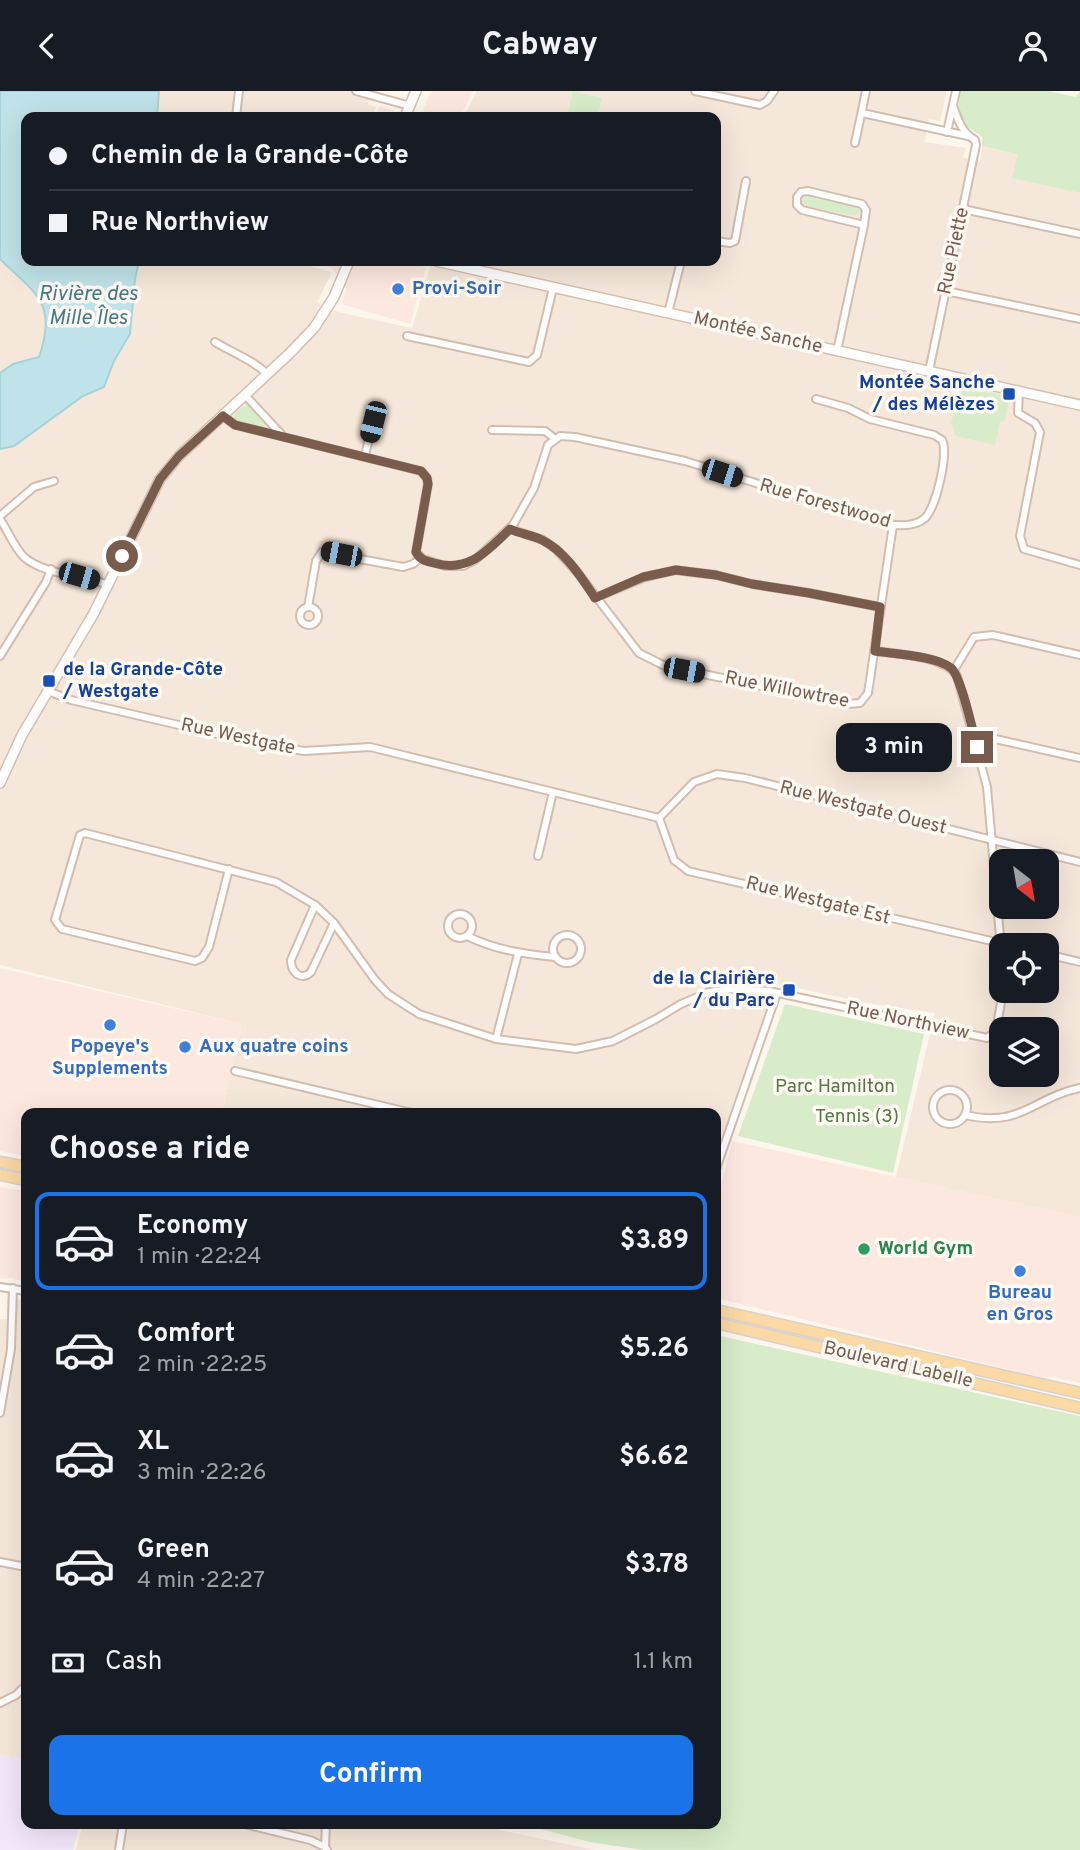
<!DOCTYPE html>
<meta charset="utf-8">
<style>
body{margin:0;font-family:Overpass,sans-serif;background:#242831;color:#f1f3f6;height:100vh;display:flex;flex-direction:column;font-size:26px;white-space:nowrap}
*{box-sizing:border-box;margin:0}
p{font-size:23px;color:#9ea1a6}
.icon{flex:none;width:38px;height:38px;fill:none;stroke:currentColor;stroke-width:2;stroke-linecap:round;stroke-linejoin:round}
.map{position:relative;flex:1;overflow:hidden}
.sheet{position:absolute;left:21px;top:1017px;width:700px;height:721px;display:flex;flex-direction:column;background:#171b24;border-radius:14px;box-shadow:0 7px 28px #0002}
.sheet>*{flex:none}
.guide{position:absolute;left:21px;top:21px;width:700px;height:154px;border-radius:14px;box-shadow:0 7px 28px #0002;display:grid;align-content:center;height:154px;padding:0 28px;background:#171b24}
.needle{width:46px;rotate:149deg}
.tools{position:absolute;left:989px;top:758px;display:grid;gap:14px}
.tools a{display:grid;place-items:center;width:70px;height:70px;border-radius:14px;background:#171b24;box-shadow:0 7px 28px #0002;font-size:35px}
.end{position:absolute;width:32px;height:32px;margin:-16px;border:9px solid #7a5c4d;background:#fff;box-shadow:0 0 0 4px #fff}
.from{border-radius:50%}
.bubble{position:absolute;height:49px;border-radius:14px;background:#171b24;box-shadow:0 7px 28px #0002;font-size:23px;font-weight:700;line-height:49px;text-align:center}
.car{position:absolute;width:21px;height:42px;margin:-21px -10px;border-radius:9px;box-shadow:0 0 5px 2px #0007;background:linear-gradient(#222 24%,#8ab4d8 0 40%,#222 0 76%,#8ab4d8 0 86%,#222 0)}
.guide b{display:flex;align-items:center;gap:24px;height:66px;font-size:26px}
.guide b+b{border-top:2px solid #363941}
.guide i{width:18px;height:18px;background:#f1f3f6}
ul{padding:0;list-style:none}
li{display:flex;align-items:center;gap:21px;height:98px;margin:0 14px 10px;padding:0 14px;border:4px solid transparent;border-radius:14px}
li div{flex:1}
li b{display:block;font-size:26px}
li em{font-style:normal;font-weight:700}
li.current{border-color:#1a73e8}
li>.icon{width:63px;height:63px;stroke-width:1.5}
h2{padding:0 28px;font-size:32px;line-height:84px}
.pay{display:flex;align-items:center;gap:18px;height:77px;padding:0 28px;font-size:26px}
.pay p{margin-inline-start:auto}
.action{display:flex;gap:14px;margin-top:auto;padding:14px 28px}
.action a{flex:1;height:80px;border-radius:14px;background:#1a73e8;color:#fff;font-size:28px;font-weight:700;line-height:80px;text-align:center}
header{display:flex;justify-content:space-between;align-items:center;height:91px;padding:0 28px;background:#171b24;font-size:32px;font-weight:700}
.map>svg:first-child{display:block}
.residential{fill:#f5e8da;fill-rule:evenodd}
.commercial{fill:#fde8e0}
.education{fill:#f3e8fa}
.green{fill:#d8ecc9}
.water{fill:#bfe3e8;stroke:#a5d3da;stroke-width:2}
.lines{fill:none;stroke-linecap:round;stroke-linejoin:round}
.street-casing{stroke:#d1beb0;stroke-width:10}
.secondary-casing{stroke:#d6c0b0;stroke-width:12}
.primary-casing{stroke:#dad1cd;stroke-width:13}
.street{stroke:#fff;stroke-width:6}
.secondary{stroke:#fff;stroke-width:9}
.primary{stroke:#fbd9a5;stroke-width:10}
.route{stroke:#7a5c4d;stroke-width:9}
.shop-dot{fill:#3f7fe0;stroke:#fffaf3;stroke-width:2.5}
.transit-dot{fill:#1a4fb4;stroke:#fffaf3;stroke-width:2.5}
.leisure-dot{fill:#2e9e5b;stroke:#fffaf3;stroke-width:2.5}
.labels{text-anchor:middle;dominant-baseline:central;stroke-width:7;stroke-linejoin:round;paint-order:stroke}
.street-label{font-size:19px;fill:#7a5c4d;stroke:#fffaf3}
.shop-label{font-size:19px;font-weight:bold;fill:#366cbe;stroke:#fffaf3;text-anchor:start}
.transit-label{font-size:19px;font-weight:bold;fill:#164399;stroke:#fffaf3;text-anchor:end}
.park-label{font-size:19px;fill:#537a41;stroke:#fffaf3}
.leisure-label{font-size:19px;font-weight:bold;fill:#27864d;stroke:#fffaf3;text-anchor:start}
.water-label{font-size:21px;font-style:italic;fill:#437c86;stroke:#fffaf3}
</style>
<header><svg class="icon" aria-label="back" viewBox="0 0 24 24"><path d="M15 5l-7 7 7 7"/></svg>Cabway<svg class="icon" aria-label="person" viewBox="0 0 24 24"><circle cx="12" cy="8" r="4"/><path d="M4 21q1-7 8-7t8 7"/></svg></header>
<div class="map">
<svg width="1080" height="1759" viewBox="0 0 1080 1759">
<rect width="100%" height="100%" fill="#fdf6ec"/>
<g class="residential">
<path d="M159,0H371L368,13L376,16L372,26H157Z"/>
<path d="M477,0H947L940,30L929,28L925,51L966,57L963,66L980,71L982,55L1019,63L1013,87L1080,102V1126L896,1086L935,922L866,912L761,889H751L748,906L760,907L765,911L767,917L716,1061V1022H222L242,933L0,874V358L15,355L83,305L104,296L114,270L130,243L135,188L139,170H303L302,173L332,181L317,211L338,221L412,237L432,170H716V26H464ZM1001,770H1046V816H1001ZM1001,854H1046V900H1001ZM1001,938H1046V984H1001Z"/>
<path d="M0,168L41,208L46,227L44,250L39,266L13,273L0,282Z"/>
<path d="M8,1204L26,1211V1669L0,1664V1228H7Z"/>
<path d="M83,1732H466L595,1759H76Z"/>
</g>
<g class="commercial">
<path d="M431,0H473L460,26H420Z"/>
<path d="M380,15L409,26H374Z"/>
<path d="M303,170H406L426,177L410,233L341,213L347,197L331,176L302,172Z"/>
<path d="M0,877L242,933L222,1022H26V1065L0,1060Z"/>
<path d="M732,1050L1080,1126V1292L1054,1286H1040L716,1207V1116Z"/>
<path d="M0,1096L26,1100V1192L12,1187L0,1188Z"/>
</g>
<path class="education" d="M0,1664L26,1668V1732L80,1733L73,1759H0Z"/>
<g class="green">
<path d="M573,0L602,7L598,26H567Z"/>
<path d="M961,0H1048L1076,6L1080,0V102L1012,87L1018,63L982,55V46C959,29 955,31 961,0Z"/>
<path d="M807,105L856,116L860,118V122L854,125L806,115L801,108Z"/>
<path d="M961,296L1009,306L1005,329L1000,331L995,354L956,345L951,332Z"/>
<path d="M247,313L265,332L266,338L239,332L234,328V322Z"/>
<path d="M785,913L924,943L893,1082L738,1045Z"/>
<path d="M716,1244L1080,1325V1759H642L590,1751L522,1733L716,1732Z"/>
</g>
<path class="water" d="M0,0H159L157,26H26V170H139L135,188L130,243L114,270L104,296L83,305L14,355L0,358V282L13,273L39,266C58,212 35,202 0,168Z"/>
<g class="lines">
<g class="street-casing">
<g id="street">
<path d="M356,0L410,15"/>
<path d="M695,0L760,14L767,10L774,0"/>
<path d="M862,22L968,45"/>
<path d="M236,26L239,0"/>
<path d="M947,41L956,0"/>
<path d="M855,52L866,0"/>
<path d="M963,118L1080,143"/>
<path d="M716,150L730,152L735,150L746,90"/>
<path d="M946,200L1080,228"/>
<path d="M668,222L681,170"/>
<path d="M407,245L529,271L537,264L553,197"/>
<path d="M215,251C231,261 255,270 267,283"/>
<path d="M837,260L864,134L866,119L862,113L808,100L801,101L797,106V114L802,119L864,134"/>
<path d="M929,280L976,54L975,49C962,42 958,29 953,15"/>
<path d="M1019,300L1018,322L1035,332L1040,341L1020,445L1024,458L1080,474"/>
<path d="M245,304L281,343"/>
<path d="M223,325L235,334L421,380L427,387L428,393L416,461L423,468L445,475H463L475,469L513,434L534,397L548,354L560,345L575,346L685,370L888,433C900,435 915,436 925,427C936,417 949,362 942,349L934,344L870,328L848,317L816,308"/>
<path d="M492,339L545,340L554,347"/>
<path d="M365,365L375,319"/>
<path d="M0,425L34,396L54,390"/>
<path d="M0,428C8,440 14,456 24,466C42,483 85,485 109,494"/>
<path d="M510,438L543,449L556,458L578,482L639,562L665,575L847,613L860,612L868,602L893,434"/>
<path d="M595,507L643,487L675,479L716,484L752,493L809,502L880,516"/>
<circle cx="309" cy="525" r="9"/>
<path d="M308,516L316,470L322,461L403,476L413,473L420,467"/>
<path d="M875,560C897,563 946,565 957,585L987,696L1001,857"/>
<path d="M0,565L46,491L51,478"/>
<path d="M954,579L974,546L993,544L1080,564"/>
<path d="M48,600L71,609L252,651L304,660L370,656L659,727"/>
<path d="M974,645H982L1080,667"/>
<path d="M659,727L694,691L717,683L745,687L1080,771"/>
<path d="M659,727L674,769L688,780L1009,854"/>
<path d="M538,765L553,701"/>
<path d="M229,778L209,856L202,867L195,870L62,838L55,829L80,744L85,742L276,791L315,814L334,832L375,889L388,903L419,923L496,948L576,958L613,950L656,928L681,913L709,901L732,898L769,900L987,947L996,940L1003,900"/>
<path d="M315,814L291,869C291,881 301,891 311,881L334,832"/>
<circle cx="460" cy="835" r="12"/>
<circle cx="567" cy="858" r="14"/>
<path d="M467,845C496,859 523,863 555,866"/>
<path d="M1046,863L1080,871"/>
<path d="M496,948L518,863"/>
<path d="M235,980L412,1022"/>
<circle cx="950" cy="1016" r="17"/>
<path d="M965,1024C1022,1037 1032,1007 1080,997"/>
<path d="M716,1078L777,902"/>
<path d="M0,1196L26,1200"/>
<path d="M0,1322L11,1258L13,1197"/>
<path d="M0,1471L26,1476"/>
<path d="M0,1612L16,1604L22,1598"/>
<path d="M240,1732L310,1749L325,1756L327,1759"/>
<path d="M325,1756L326,1732"/>
<path d="M119,1759L123,1732"/>
</g>
</g>
<g class="secondary-casing">
<g id="secondary">
<path d="M405,26L416,0"/>
<path d="M436,170L1080,314"/>
<path d="M0,692L22,644L94,522L160,388L179,365L289,263L314,237L334,206L349,170"/>
</g>
</g>
<g class="primary-casing">
<g id="primary">
<path d="M0,1071L26,1076"/>
<path d="M0,1084L26,1089"/>
<path d="M716,1219L1080,1302"/>
<path d="M716,1232L1080,1317"/>
</g>
</g>
<use href="#street" class="street"/>
<use href="#secondary" class="secondary"/>
<use href="#primary" class="primary"/>
</g>
<g class="lines">
<path class="route" d="M122,465L160,388L179,365L223,325L235,334L421,380L427,387L428,393L416,461C420,469 426,470 434,472C469,482 487,460 510,438C521,443 532,444 542,449C566,461 581,486 595,507L643,486L676,479L716,484L752,493L809,502L880,516L875,560C894,563 937,565 951,577C961,585 973,641 977,656"/>
</g>
<g class="shop-dot">
<circle cx="398" cy="198" r="7"/>
<circle cx="110" cy="934" r="7"/>
<circle cx="185" cy="956" r="7"/>
<circle cx="1020" cy="1180" r="7"/>
</g>
<g class="transit-dot">
<rect x="1002" y="296" width="14" height="14" rx="3.5"/>
<rect x="42" y="583" width="14" height="14" rx="3.5"/>
<rect x="782" y="892" width="14" height="14" rx="3.5"/>
</g>
<circle class="leisure-dot" cx="864" cy="1158" r="7"/>
<g class="labels">
<g class="street-label">
<text transform="translate(954 160) rotate(-78)">Rue Piette</text>
<text transform="translate(758 242) rotate(13)">Montée Sanche</text>
<text transform="translate(825 413) rotate(16)">Rue Forestwood</text>
<text transform="translate(787 599) rotate(11)">Rue Willowtree</text>
<text transform="translate(238 646) rotate(12)">Rue Westgate</text>
<text transform="translate(863 717) rotate(14)">Rue Westgate Ouest</text>
<text transform="translate(818 810) rotate(14)">Rue Westgate Est</text>
<text transform="translate(908 930) rotate(12)">Rue Northview</text>
<text transform="translate(898 1274) rotate(13)">Boulevard Labelle</text>
</g>
<g class="shop-label">
<text x="412" y="198">Provi-Soir</text>
<text x="110" y="956" text-anchor="middle">Popeye's<tspan x="110" dy="22">Supplements</tspan></text>
<text x="199" y="956">Aux quatre coins</text>
<text x="1020" y="1202" text-anchor="middle">Bureau<tspan x="1020" dy="22">en Gros</tspan></text>
</g>
<g class="transit-label">
<text x="995" y="292">Montée Sanche<tspan x="995" dy="22">/ des Mélèzes</tspan></text>
<text x="63" y="579" text-anchor="start">de la Grande-Côte<tspan x="63" dy="22">/ Westgate</tspan></text>
<text x="775" y="888">de la Clairière<tspan x="775" dy="22">/ du Parc</tspan></text>
</g>
<g class="park-label">
<text x="835" y="996">Parc Hamilton</text>
<text x="857" y="1026">Tennis (3)</text>
</g>
<g class="leisure-label">
<text x="878" y="1158">World Gym</text>
</g>
<g class="water-label">
<text x="88" y="203">Rivière des<tspan x="88" dy="24">Mille Îles</tspan></text>
</g>
</g>
</svg>
<div class="tools">
<a><svg class="needle" viewBox="-14 -14 28 28"><path d="M0-13l5 13h-10z" fill="#e53935"/><path d="M0 13l5-13h-10z" fill="#9ea1a6"/></svg></a>
<a><svg class="icon" aria-label="locate" viewBox="0 0 24 24"><circle cx="12" cy="12" r="6"/><path d="M12 2v4M12 18v4M2 12h4M18 12h4"/></svg></a>
<a><svg class="icon" aria-label="layers" viewBox="0 0 24 24"><path d="M12 4l9 5-9 5-9-5zM3 14l9 5 9-5"/></svg></a>
</div>
<i class="end from" style="left:122px;top:465px"></i>
<i class="end" style="left:977px;top:656px"></i>
<div class="bubble" style="left:836px;top:632px;width:116px">3 min</div>
<i class="car" style="left:373px;top:331px;rotate:194deg"></i>
<i class="car" style="left:722px;top:382px;rotate:108deg"></i>
<i class="car" style="left:341px;top:463px;rotate:281deg"></i>
<i class="car" style="left:79px;top:485px;rotate:106deg"></i>
<i class="car" style="left:684px;top:579px;rotate:101deg"></i>
<div class="guide">
<b><i class="from"></i>Chemin de la Grande-Côte</b>
<b><i></i>Rue Northview</b>
</div>
<section class="sheet">
<h2>Choose a ride</h2>
<ul>
<li class="current"><svg class="icon" aria-label="car" viewBox="0 0 24 24"><path d="M5 17H2v-5l4-1 3-4h7l3 4 3 1v5h-3M9 17h6M6 11h13"/><circle cx="7" cy="17" r="2"/><circle cx="17" cy="17" r="2"/></svg><div><b>Economy</b><p>1 min · 22:24</p></div><em>$3.89</em></li>
<li><svg class="icon" aria-label="car" viewBox="0 0 24 24"><path d="M5 17H2v-5l4-1 3-4h7l3 4 3 1v5h-3M9 17h6M6 11h13"/><circle cx="7" cy="17" r="2"/><circle cx="17" cy="17" r="2"/></svg><div><b>Comfort</b><p>2 min · 22:25</p></div><em>$5.26</em></li>
<li><svg class="icon" aria-label="car" viewBox="0 0 24 24"><path d="M5 17H2v-5l4-1 3-4h7l3 4 3 1v5h-3M9 17h6M6 11h13"/><circle cx="7" cy="17" r="2"/><circle cx="17" cy="17" r="2"/></svg><div><b>XL</b><p>3 min · 22:26</p></div><em>$6.62</em></li>
<li><svg class="icon" aria-label="car" viewBox="0 0 24 24"><path d="M5 17H2v-5l4-1 3-4h7l3 4 3 1v5h-3M9 17h6M6 11h13"/><circle cx="7" cy="17" r="2"/><circle cx="17" cy="17" r="2"/></svg><div><b>Green</b><p>4 min · 22:27</p></div><em>$3.78</em></li>
</ul>
<div class="pay"><svg class="icon" aria-label="cash" viewBox="0 0 24 24"><path d="M3 7h18v10H3z"/><circle cx="12" cy="12" r="2"/></svg>Cash<p>1.1 km</p></div>
<div class="action"><a>Confirm</a></div>
</section>
</div>
